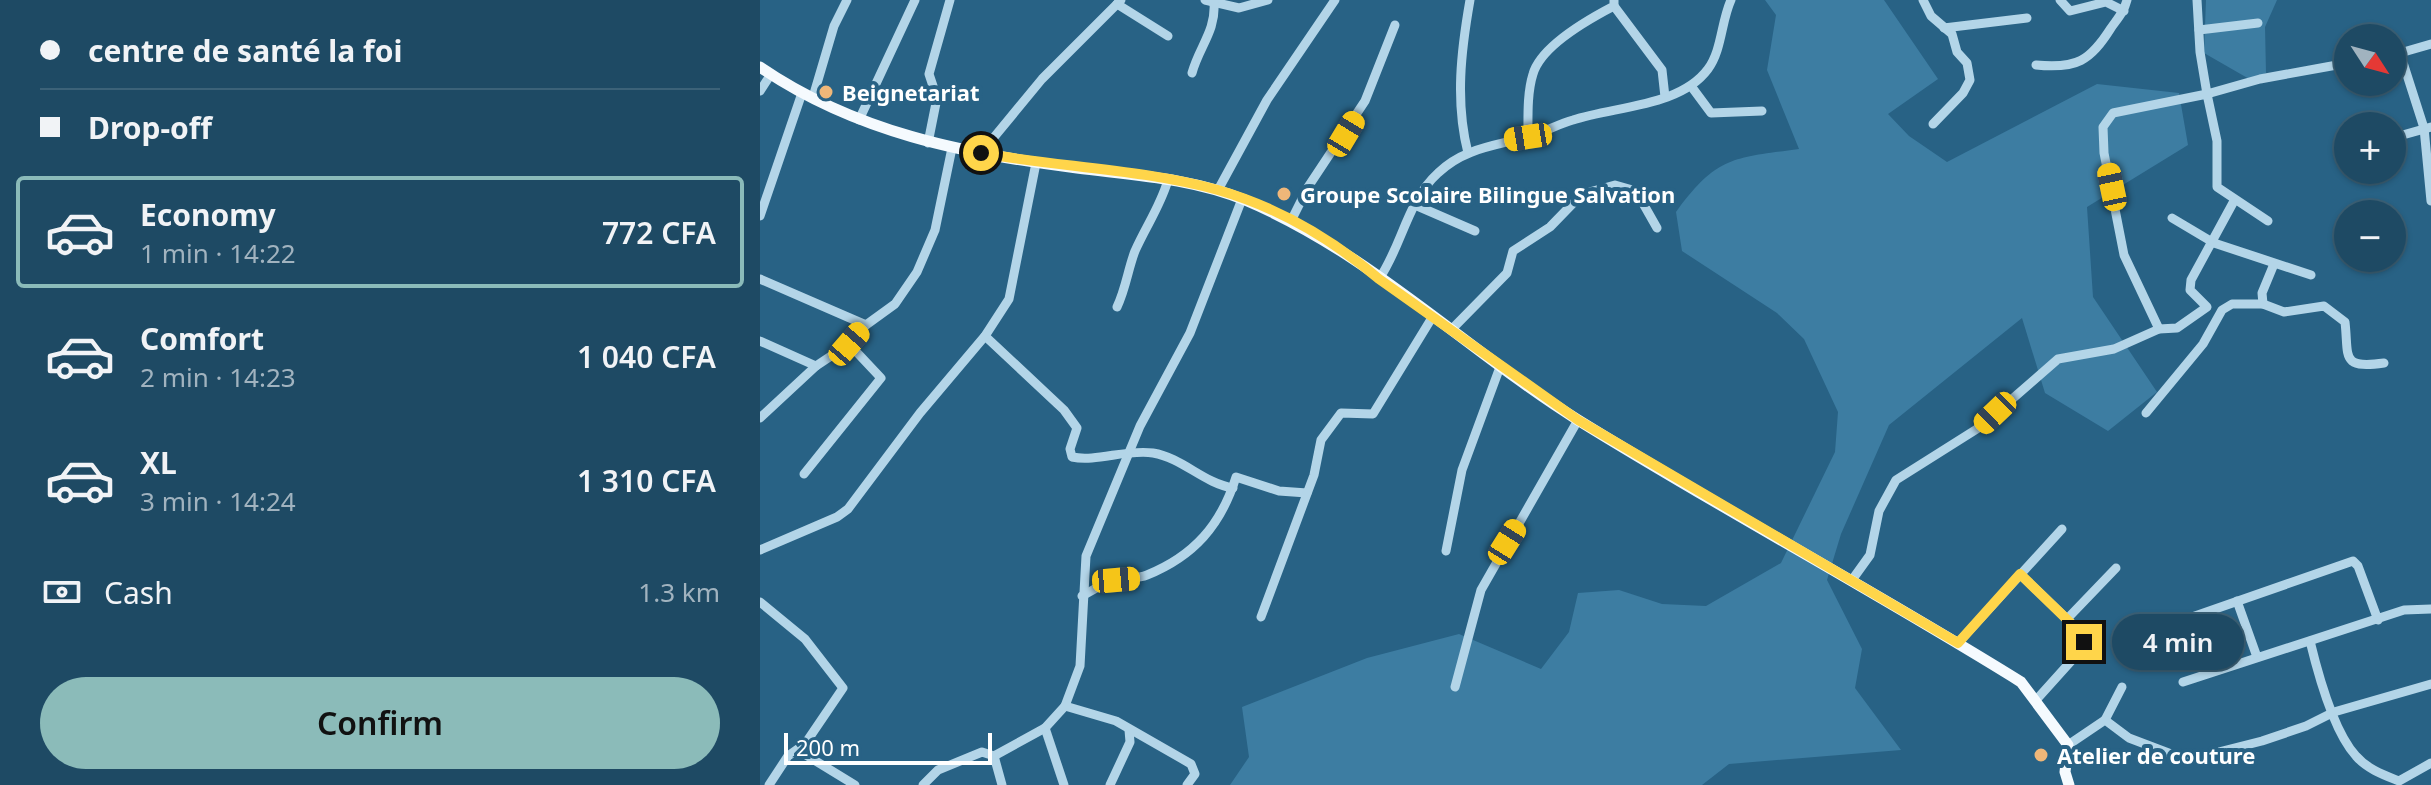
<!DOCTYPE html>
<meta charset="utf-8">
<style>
body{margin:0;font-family:"Noto Sans",sans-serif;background:#2b546d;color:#f1f3f6;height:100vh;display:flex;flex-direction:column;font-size:30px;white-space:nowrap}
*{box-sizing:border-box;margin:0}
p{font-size:26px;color:#a1b3bf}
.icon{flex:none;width:44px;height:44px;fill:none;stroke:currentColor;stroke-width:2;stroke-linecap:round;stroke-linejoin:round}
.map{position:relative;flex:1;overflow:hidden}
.drawer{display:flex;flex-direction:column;background:#1e4a64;width:760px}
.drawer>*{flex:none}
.hud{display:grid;align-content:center;height:176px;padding:0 40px;background:#1e4a64}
.needle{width:52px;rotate:126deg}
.controls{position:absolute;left:1574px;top:24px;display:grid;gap:16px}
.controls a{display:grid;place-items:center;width:72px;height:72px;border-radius:50%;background:#1e4a64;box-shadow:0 2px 6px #0004,0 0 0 2px #3c6278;font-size:40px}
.scale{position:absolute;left:24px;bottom:20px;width:208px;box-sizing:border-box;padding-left:8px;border:4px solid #fff;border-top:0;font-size:22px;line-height:28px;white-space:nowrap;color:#fff;-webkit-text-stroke:6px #286285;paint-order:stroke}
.end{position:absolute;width:36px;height:36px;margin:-18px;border:10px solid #ffd54a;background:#111;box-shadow:0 0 0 4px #111}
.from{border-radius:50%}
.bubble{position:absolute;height:56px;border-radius:28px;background:#1e4a64;box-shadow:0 2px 6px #0004,0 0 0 2px #3c6278;font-size:26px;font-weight:600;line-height:56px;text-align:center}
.car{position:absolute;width:24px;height:48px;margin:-24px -12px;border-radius:10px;box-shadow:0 0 6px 2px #0007;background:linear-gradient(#f5c518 24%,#345 0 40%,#f5c518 0 76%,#345 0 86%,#f5c518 0)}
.hud b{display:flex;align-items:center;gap:28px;height:76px;font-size:30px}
.hud b+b{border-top:2px solid #3c6278}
.hud i{width:20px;height:20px;background:#f1f3f6}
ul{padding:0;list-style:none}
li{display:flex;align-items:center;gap:24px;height:112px;margin:0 16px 12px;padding:0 24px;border:4px solid transparent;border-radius:8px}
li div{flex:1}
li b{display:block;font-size:30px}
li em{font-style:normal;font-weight:600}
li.current{border-color:#8bbbb9}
li>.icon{width:72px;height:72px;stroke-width:1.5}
.pay{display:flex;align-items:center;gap:20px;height:88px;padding:0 40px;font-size:30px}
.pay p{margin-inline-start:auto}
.action{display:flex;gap:16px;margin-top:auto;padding:16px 40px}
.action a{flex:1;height:92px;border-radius:48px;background:#8bbbb9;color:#111;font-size:32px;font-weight:600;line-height:92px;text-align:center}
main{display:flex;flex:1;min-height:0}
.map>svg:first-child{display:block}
.green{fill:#3d7da2}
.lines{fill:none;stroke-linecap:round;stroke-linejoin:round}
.minor{stroke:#b3d5e8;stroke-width:9}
.major{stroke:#f5fafe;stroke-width:11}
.route{stroke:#ffd54a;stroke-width:10}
.poi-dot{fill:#efb779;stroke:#286285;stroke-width:3}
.labels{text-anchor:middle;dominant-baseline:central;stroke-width:8;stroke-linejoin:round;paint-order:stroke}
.poi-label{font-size:22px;font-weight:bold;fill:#fff;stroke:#286285;text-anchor:start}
</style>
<main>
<section class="drawer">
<div class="hud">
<b><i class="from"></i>centre de santé la foi</b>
<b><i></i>Drop-off</b>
</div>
<ul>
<li class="current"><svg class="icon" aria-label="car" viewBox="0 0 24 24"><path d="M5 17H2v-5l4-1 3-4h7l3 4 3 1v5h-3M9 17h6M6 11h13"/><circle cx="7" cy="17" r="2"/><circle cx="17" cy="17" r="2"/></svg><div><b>Economy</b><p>1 min · 14:22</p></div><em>772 CFA</em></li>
<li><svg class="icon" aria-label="car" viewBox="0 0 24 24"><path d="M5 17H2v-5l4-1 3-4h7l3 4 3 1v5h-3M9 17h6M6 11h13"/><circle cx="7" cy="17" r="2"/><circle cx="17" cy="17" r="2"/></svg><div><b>Comfort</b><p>2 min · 14:23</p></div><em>1 040 CFA</em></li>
<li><svg class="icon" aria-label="car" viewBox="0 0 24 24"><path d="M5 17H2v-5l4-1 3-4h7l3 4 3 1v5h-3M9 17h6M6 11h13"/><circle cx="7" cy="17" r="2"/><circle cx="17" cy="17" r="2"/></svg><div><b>XL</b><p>3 min · 14:24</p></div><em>1 310 CFA</em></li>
</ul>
<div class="pay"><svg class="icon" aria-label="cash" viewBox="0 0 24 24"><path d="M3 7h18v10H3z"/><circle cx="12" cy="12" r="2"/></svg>Cash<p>1.3 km</p></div>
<div class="action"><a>Confirm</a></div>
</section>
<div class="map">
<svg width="1671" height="785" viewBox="0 0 1671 785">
<rect width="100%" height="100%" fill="#286285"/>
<g class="green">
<path d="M1005,0H1124L1178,79L1128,114L1149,136L1187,162L1337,84L1419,93L1428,145L1327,207L1333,297L1397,392L1348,431L1285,393L1262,318L1129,425L1081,534L1067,580L1102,649L1095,688L1141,750L969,764L942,785H470L489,757L482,707L607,658L699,634L781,669L809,632L818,593L859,590L902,604L946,606L1021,563L1075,452L1078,412L1044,339L1017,313L922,251L916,212C957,156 973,158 1039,149L1007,70L1016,15Z"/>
<path d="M1446,0H1517L1505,27L1506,73L1491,80L1444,53Z"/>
</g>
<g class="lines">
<g class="minor">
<path d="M445,0L479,8L508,0"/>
<path d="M1163,0L1171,16L1192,34L1197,52L1207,63L1210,80L1203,93L1173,124"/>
<path d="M1300,0L1310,11L1346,2L1364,11"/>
<path d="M1437,0L1440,52L1447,94L1500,79L1588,63"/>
<path d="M357,4L408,36"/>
<path d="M854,6L902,70L905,97"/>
<path d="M1184,28L1267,18"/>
<path d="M1439,30L1498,23"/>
<path d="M1632,53H1640L1664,128L1671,201"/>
<path d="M1640,53L1671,44"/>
<path d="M1276,65C1317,69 1330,61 1351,28C1358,18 1364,12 1367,0"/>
<path d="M432,73C439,47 456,31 454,3"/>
<path d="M931,86L951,113L1002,111"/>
<path d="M0,91L11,74"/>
<path d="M53,97L74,26L87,0"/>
<path d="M99,120L155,0"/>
<path d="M768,137C768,117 767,93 773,74C781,46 829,19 854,6V0"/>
<path d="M1632,138L1671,127"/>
<path d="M168,143L177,98L169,74L190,0"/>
<path d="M221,153L282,79L361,0"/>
<path d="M708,153C695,102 701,51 710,0"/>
<path d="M458,190L507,100L575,0"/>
<path d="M655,205L715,231"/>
<path d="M0,216L42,93"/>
<path d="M1412,218L1454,243L1551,275"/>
<path d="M531,221L548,187L605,101L635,25"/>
<path d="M0,279L106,325"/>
<path d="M619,279C642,246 647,201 678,173C704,148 735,146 767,137C783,133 798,124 813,120C855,106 920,107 948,69C962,50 961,22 971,0"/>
<path d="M1503,304L1502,293L1514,264"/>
<path d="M357,307C366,288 368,269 375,251C386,226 400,207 408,180"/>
<path d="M692,329L747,273L753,251L790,227L822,194L855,185L876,191L897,228"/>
<path d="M1399,329L1364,255L1344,153L1343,127L1353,113L1447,94L1457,141V187L1508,221"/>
<path d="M225,336L304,410L317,428L310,449L312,457C337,462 366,449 393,453C423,458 443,483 473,488"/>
<path d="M0,341L56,366L89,344L106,325L135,304L157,272L175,230L192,148"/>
<path d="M1386,413L1443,344L1462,310L1472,304H1503L1524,312L1564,306L1585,322C1589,357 1580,369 1624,363"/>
<path d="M0,418L56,366"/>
<path d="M44,474L121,378L89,344"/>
<path d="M0,550L77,517L88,509L160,413L225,336L249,299L276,163"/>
<path d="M686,551L702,470L740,367"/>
<path d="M1260,574L1307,619L1356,568"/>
<path d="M1092,580L1110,555L1119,511L1136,480L1220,427L1298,359L1354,349L1399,329L1417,328L1447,307L1430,290L1431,280L1474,201"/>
<path d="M322,596C333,590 345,582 356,580C367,577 377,579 387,575C434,556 461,525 476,477L519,491L547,493"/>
<path d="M1477,601L1497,657"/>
<path d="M0,602L45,639L83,688L45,744L28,756L9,785"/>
<path d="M501,617L554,475L561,440L581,413L613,414L673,316"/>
<path d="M1412,624L1593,561L1598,566L1618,620"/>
<path d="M1550,641C1558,674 1573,731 1596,756C1607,769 1624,775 1639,781L1671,763"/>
<path d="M1198,643L1302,529"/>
<path d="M1423,682L1644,610L1671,609"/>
<path d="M695,687L721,590L818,420"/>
<path d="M1277,699L1322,649V634L1307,619"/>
<path d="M305,706L356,721L431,764L435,774L427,785"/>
<path d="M1345,720L1362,687"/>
<path d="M285,728L304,785"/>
<path d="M45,744L41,752L95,785"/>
<path d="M1308,745L1345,720L1369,738L1427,760L1502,741L1546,726L1574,712L1671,684"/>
<path d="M234,756L285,728L305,706L320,666L326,556L380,426L430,333L482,199"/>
<path d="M234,756L242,785"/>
<path d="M163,785L178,770L222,752L234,756"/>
<path d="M350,785L370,742L369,730"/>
</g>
<path class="major" d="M0,67C95,132 204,154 317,168C372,175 432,178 485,200C609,252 705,349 818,420C963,510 1115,591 1261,682L1308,745L1305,772L1309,785"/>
</g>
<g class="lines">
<path class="route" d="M221,153C299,167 382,169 458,190C517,207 573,240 619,279L818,420L1198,643L1260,574L1322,634L1324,642"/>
</g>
<g class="poi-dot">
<circle cx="66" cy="92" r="8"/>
<circle cx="524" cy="194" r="8"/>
<circle cx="1281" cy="755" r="8"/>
</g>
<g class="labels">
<g class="poi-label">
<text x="82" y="92">Beignetariat</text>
<text x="540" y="194">Groupe Scolaire Bilingue Salvation</text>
<text x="1297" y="755">Atelier de couture</text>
</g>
</g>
</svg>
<div class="controls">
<a><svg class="needle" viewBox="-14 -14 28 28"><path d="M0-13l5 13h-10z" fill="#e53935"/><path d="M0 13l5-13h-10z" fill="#a1b3bf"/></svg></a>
<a>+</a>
<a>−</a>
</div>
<div class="scale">200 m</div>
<i class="end from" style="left:221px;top:153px"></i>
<i class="end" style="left:1324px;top:642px"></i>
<div class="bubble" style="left:1352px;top:614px;width:132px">4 min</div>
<i class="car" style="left:586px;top:134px;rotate:31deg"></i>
<i class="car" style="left:768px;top:137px;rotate:261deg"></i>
<i class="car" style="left:1352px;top:187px;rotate:348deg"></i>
<i class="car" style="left:89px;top:344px;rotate:41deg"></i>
<i class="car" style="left:1235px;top:413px;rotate:226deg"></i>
<i class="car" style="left:747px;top:542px;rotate:32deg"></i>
<i class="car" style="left:356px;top:580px;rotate:85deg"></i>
</div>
</main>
